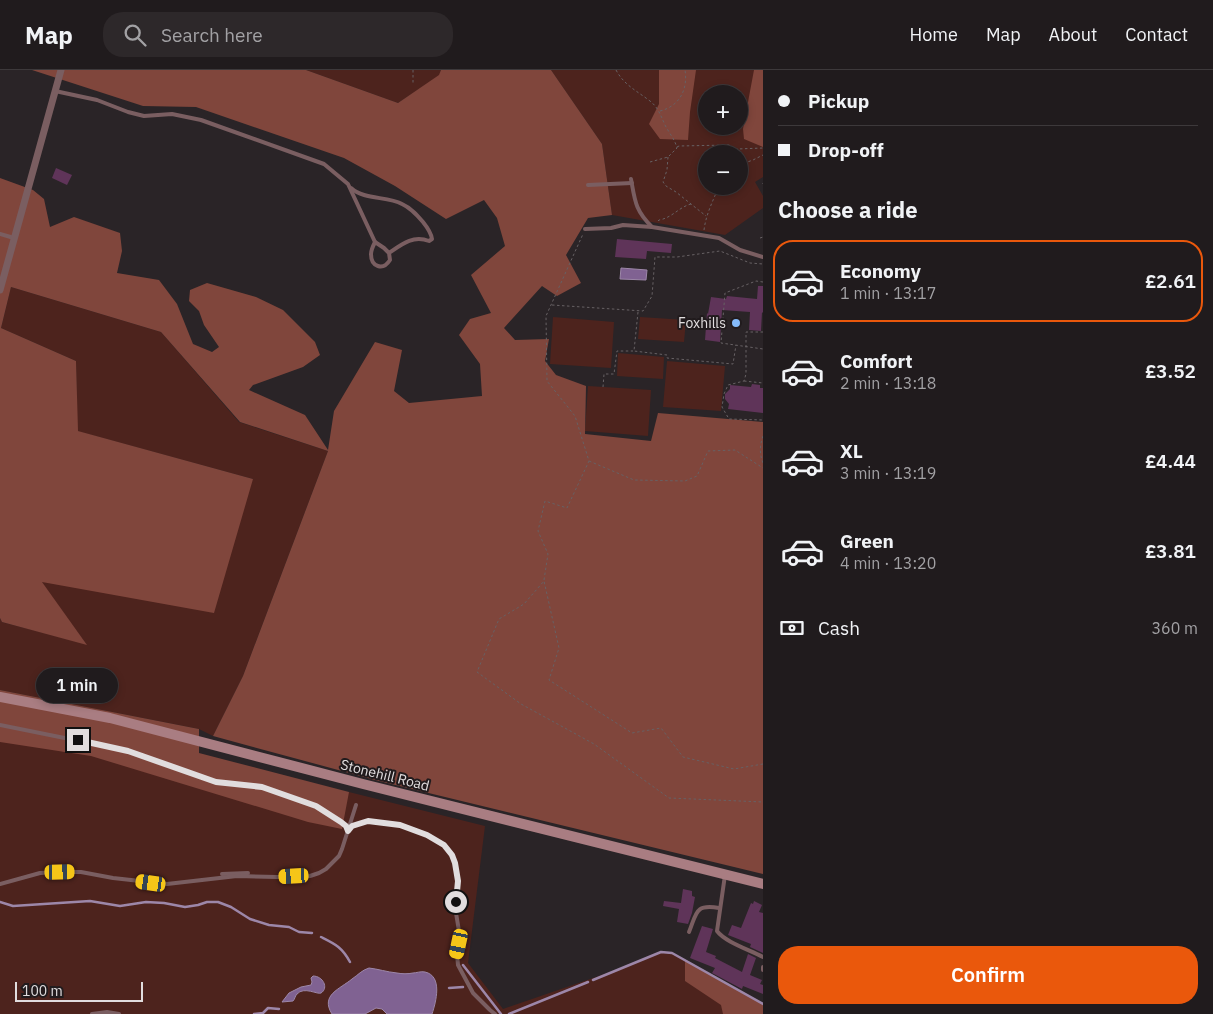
<!DOCTYPE html>
<meta charset="utf-8">
<style>
body{margin:0;font-family:"IBM Plex Sans",sans-serif;background:#2d282a;color:#f1f3f6;height:100vh;display:flex;flex-direction:column;font-size:19px;white-space:nowrap}
*{box-sizing:border-box;margin:0}
p{font-size:16px;color:#a2a1a4}
.icon{flex:none;width:28px;height:28px;fill:none;stroke:currentColor;stroke-width:2;stroke-linecap:round;stroke-linejoin:round}
.map{position:relative;flex:1;overflow:hidden}
.panel{display:flex;flex-direction:column;background:#201b1d;width:450px}
.panel>*{flex:none}
.top-card{display:grid;align-content:center;height:110px;padding:0 15px;background:#201b1d}
.fabs{position:absolute;left:698px;top:15px;display:grid;gap:10px}
.fabs a{display:grid;place-items:center;width:50px;height:50px;border-radius:50%;background:#201b1d;box-shadow:0 2px 8px #0003,0 0 0 1px #3d393b;font-size:25px}
.scale{position:absolute;left:15px;bottom:12px;width:128px;box-sizing:border-box;padding-left:5px;border:2px solid #e1ddde;border-top:0;font-size:14px;line-height:18px;white-space:nowrap;color:#e1ddde;-webkit-text-stroke:4px #211b1d;paint-order:stroke}
.end{position:absolute;width:22px;height:22px;margin:-11px;border:6px solid #e1ddde;background:#111;box-shadow:0 0 0 2px #111}
.from{border-radius:50%}
.bubble{position:absolute;height:35px;border-radius:18px;background:#201b1d;box-shadow:0 2px 8px #0003,0 0 0 1px #3d393b;font-size:16px;font-weight:600;line-height:35px;text-align:center}
.car{position:absolute;width:15px;height:30px;margin:-15px -8px;border-radius:6px;box-shadow:0 0 4px 1px #0007;background:linear-gradient(#f5c518 24%,#345 0 40%,#f5c518 0 76%,#345 0 86%,#f5c518 0)}
.top-card b{display:flex;align-items:center;gap:18px;height:48px;font-size:19px}
.top-card b+b{border-top:1px solid #3d393b}
.top-card i{width:12px;height:12px;background:#f1f3f6}
ul{padding:0;list-style:none}
li{display:flex;align-items:center;gap:15px;height:82px;margin:0 10px 8px;padding:0 5px;border:2px solid transparent;border-radius:20px}
li div{flex:1}
li b{display:block;font-size:19px}
li em{font-style:normal;font-weight:600}
li.on{border-color:#ea580c}
li>.icon{width:45px;height:45px;stroke-width:1.5}
h2{padding:0 15px;font-size:22px;line-height:60px}
.pay{display:flex;align-items:center;gap:12px;height:55px;padding:0 15px;font-size:19px}
.pay p{margin-inline-start:auto}
.primary-button{display:flex;gap:10px;margin-top:auto;padding:10px 15px}
.primary-button a{flex:1;height:58px;border-radius:20px;background:#ea580c;color:#fff;font-size:20px;font-weight:600;line-height:58px;text-align:center}
header{display:flex;align-items:center;gap:30px;box-sizing:border-box;height:70px;padding:0 25px;background:#201b1d;border-bottom:1px solid #3d393b}
header strong{font-size:24px}
nav{display:flex;gap:28px;margin-inline-start:auto;font-size:18px}
.search{width:350px;height:45px;background:#2d282a;display:flex;align-items:center;gap:12px;box-sizing:border-box;padding:0 18px;border-radius:20px;color:#a2a1a4;font-size:19px}
main{display:flex;flex:1;min-height:0}
.map>svg:first-child{display:block}
.green{fill:#4d231d;fill-rule:evenodd}
.forest{fill:#80463c}
.water{fill:#806292;stroke:#9d87a9}
.lines{fill:none;stroke-linecap:round;stroke-linejoin:round}
.stream{stroke:#9d87a9;stroke-width:2.5}
.building{fill:#5f3459}
.path{stroke:#676164;stroke-width:1;stroke-dasharray:2.5 2.5;stroke-linecap:butt}
.lane{stroke:#7a5e61;stroke-width:4}
.street{stroke:#7a5e61;stroke-width:7}
.secondary{stroke:#a97d82;stroke-width:10}
.route{stroke:#e1ddde;stroke-width:6}
.poi-dot{fill:#85bbfb;stroke:#211b1d;stroke-width:2}
.labels{text-anchor:middle;dominant-baseline:central;stroke-width:4;stroke-linejoin:round;paint-order:stroke}
.poi-label{font-size:14px;fill:#e1ddde;stroke:#211b1d;text-anchor:end}
.street-label{font-size:14px;fill:#e1ddde;stroke:#211b1d}
</style>
<header>
<strong>Map</strong>
<div class="search"><svg class="icon" aria-label="search" viewBox="0 0 24 24"><circle cx="10" cy="10" r="6"/><path d="M15 15l6 6"/></svg>Search here</div>
<nav><a>Home</a><a>Map</a><a>About</a><a>Contact</a></nav>
</header>
<main>
<div class="map">
<svg width="763" height="944" viewBox="0 0 763 944">
<rect width="100%" height="100%" fill="#2a2427"/>
<g class="green">
<path d="M306,0H441L440,5L398,33Z"/>
<path d="M551,0H763V107L755,112L763,126V138L725,165L612,145L602,74ZM706,24H739V56H706ZM706,84H739V116H706Z"/>
<path d="M11,217L161,262L239,352L328,381L243,606L213,666L199,659L0,620V548L2,552L86,574L41,512L253,409L77,361L76,291L1,258Z"/>
<path d="M553,247L614,252L611,298L550,294Z"/>
<path d="M640,247L686,250L684,272L638,269Z"/>
<path d="M618,283L664,287L663,309L617,306Z"/>
<path d="M667,291L725,296L721,341L663,337Z"/>
<path d="M588,316L651,320L648,366L585,361Z"/>
<path d="M0,646L334,728L349,722L485,756L468,893L503,939L631,895L661,882L672,883L763,934V944H0Z"/>
</g>
<g class="forest">
<path d="M32,0H306L398,33L439,5L441,0H551L602,74L612,145L588,148L566,185L581,213L557,226L542,216L504,258L515,270L549,269L545,291L556,305L586,316L585,364L651,371L658,343L763,352V804L375,710L213,666L243,606L328,381L240,352L161,262L11,217L1,258L76,291L78,361L253,409L214,543L42,512L87,575L2,552L0,548V108L33,120L44,129L50,157L74,147L120,163L122,181L117,203L159,210L177,234L193,274L212,282L219,277L204,255L199,241L189,231L190,220L207,213L256,227L283,240L315,272L320,285L303,297L253,315L249,320L305,345L328,380L334,341L375,272L402,280L394,321L409,333L482,326L480,294L459,265L470,249L491,243L471,205L505,176L497,148L484,130L446,149L395,116L344,88L196,37L143,36Z"/>
<path d="M659,0H696L690,42L688,70L660,69L649,54L659,34Z"/>
<path d="M754,0H763V77L744,69L743,59Z"/>
<path d="M0,620L199,659V683L349,722L342,759L308,752L91,686L0,672Z"/>
<path d="M685,890L763,934V944H723L721,935L685,911Z"/>
</g>
<g class="water">
<path d="M621,198L647,200L646,210L620,209Z"/>
<path d="M369,898C378,899 387,902 397,903C402,904 408,904 413,903C416,903 421,901 425,902C443,906 436,932 432,944H387L382,939L376,938L365,944H332C320,925 340,919 352,909C358,905 362,900 369,898Z"/>
<path d="M313,906C323,906 329,918 321,923C318,925 304,916 297,924C295,926 295,929 293,931L282,932L289,923L301,917L311,915L312,912L311,908Z"/>
</g>
<g class="lines">
<g class="stream">
<path d="M0,832L13,836L90,831L120,836L146,832L164,833L185,837L198,835L207,832H218L231,837L250,849L269,855L289,857L299,862L312,863"/>
<path d="M321,867C335,874 342,877 350,892"/>
<path d="M463,895L501,944"/>
<path d="M593,910L661,882L672,883L763,934"/>
<path d="M449,918L463,917"/>
<path d="M254,944L263,943L268,938L279,939"/>
<path d="M509,944L588,912"/>
</g>
</g>
<g class="building">
<path d="M56,98L72,105L67,115L52,108Z"/>
<path d="M617,169L672,174L671,183L647,181L646,189L615,187Z"/>
<path d="M758,216H763V243L762,242L761,261L749,260L750,242L722,240L720,272L705,270L707,243L708,244L711,227L726,229L727,226L757,229Z"/>
<path d="M752,314L760,315V318H763V343L728,339L729,334L725,329V324L730,319V315L751,317Z"/>
<path d="M683,819L692,821V826L695,827L692,843L688,854L677,852L679,839L663,836L664,831L681,833Z"/>
<path d="M754,831L762,835L759,842L763,843V883L750,877L751,874L728,865L732,855L741,858L751,833L753,834Z"/>
<path d="M702,856L713,859L706,882L716,886L715,888L742,902L748,884L756,888L750,905L762,910L760,914L763,915V924L743,916L742,919L712,903L715,898L690,888Z"/>
</g>
<g class="lines">
<g class="path">
<path d="M413,0V15"/>
<path d="M616,0C624,15 637,21 650,31C659,38 661,47 666,57C670,64 675,70 677,78L668,87L650,92"/>
<path d="M660,41C680,36 688,19 685,0"/>
<path d="M677,77L679,76L730,75L732,83"/>
<path d="M732,84L737,79L763,78"/>
<path d="M668,87L667,100L663,112L666,116L676,122L706,146"/>
<path d="M739,95L753,90L763,85"/>
<path d="M763,113V114"/>
<path d="M658,151L659,150C672,148 679,137 691,134"/>
<path d="M704,160C706,144 713,131 719,116"/>
<path d="M760,168L763,167"/>
<path d="M763,212L756,211L725,223L721,273L763,279"/>
<path d="M552,235L643,241L652,226L655,187H677L720,181L750,193L763,194"/>
<path d="M638,242L634,281L667,285V288L733,294L736,275"/>
<path d="M763,262H746V304L744,311L728,315L724,324L722,337L729,349L763,350"/>
<path d="M744,311L763,313"/>
<path d="M603,317L604,304H614L617,281H633"/>
<path d="M763,366C760,375 759,383 763,393"/>
<path d="M589,391L634,410L685,411L697,406L708,381L735,380L763,398"/>
<path d="M544,510L548,484L538,461L545,431L567,438L589,391L575,346L547,311L546,246L583,164"/>
<path d="M763,694L734,699L683,687L661,658L632,663L549,610L559,578L544,511L524,534L499,549L477,602L521,634L594,674L669,728L763,732"/>
</g>
<g class="lane">
<path d="M55,21L97,30L128,42L144,46L172,44L201,50L324,94L348,114L375,172"/>
<path d="M631,109C635,131 635,140 652,157L719,168L740,180L763,187"/>
<path d="M588,115L632,113"/>
<path d="M351,118C364,130 387,126 402,134C411,138 417,145 423,152C427,157 431,162 432,169L429,171C413,165 402,174 389,183L390,190C383,201 371,197 371,184C371,180 373,176 375,172L384,178L389,183"/>
<path d="M585,159L611,158L623,155L652,157"/>
<path d="M0,164L14,168"/>
<path d="M0,655L129,681L216,712L262,717L316,736L341,752L346,756L348,761L352,756L368,751L400,755L427,765L444,775L448,779L455,793L458,811L456,832V843L460,867L457,884L458,895L473,923L490,940L495,944"/>
<path d="M222,804L248,803"/>
<path d="M725,805L717,861C725,872 750,880 763,887"/>
<path d="M0,814L40,803L60,802H81L113,808L167,814L237,806L277,807L310,806L319,803L326,799L339,786L342,779L356,735"/>
<path d="M689,862C697,842 695,834 719,838"/>
<path d="M763,897V900"/>
<path d="M92,944L107,942L119,944"/>
</g>
<path class="street" d="M0,220L61,0"/>
<path class="secondary" d="M0,627L110,648L363,714L763,814"/>
</g>
<g class="lines">
<path class="route" d="M78,670L128,681L216,712L262,717L316,736L341,752L346,756L348,761L352,756L368,751L400,755L427,765L444,775L452,785L455,793L458,811L456,832"/>
</g>
<circle class="poi-dot" cx="736" cy="253" r="5"/>
<g class="labels">
<g class="poi-label">
<text x="726" y="253">Foxhills</text>
</g>
<g class="street-label">
<text transform="translate(385 705) rotate(14)">Stonehill Road</text>
</g>
</g>
</svg>
<div class="fabs">
<a>+</a>
<a>−</a>
</div>
<div class="scale">100 m</div>
<i class="end from" style="left:456px;top:832px"></i>
<i class="end" style="left:78px;top:670px"></i>
<div class="bubble" style="left:36px;top:598px;width:82px">1 min</div>
<i class="car" style="left:60px;top:802px;rotate:89deg"></i>
<i class="car" style="left:294px;top:806px;rotate:267deg"></i>
<i class="car" style="left:151px;top:813px;rotate:278deg"></i>
<i class="car" style="left:459px;top:874px;rotate:192deg"></i>
</div>
<section class="panel">
<div class="top-card">
<b><i class="from"></i>Pickup</b>
<b><i></i>Drop-off</b>
</div>
<h2>Choose a ride</h2>
<ul>
<li class="on"><svg class="icon" aria-label="car" viewBox="0 0 24 24"><path d="M5 17H2v-5l4-1 3-4h7l3 4 3 1v5h-3M9 17h6M6 11h13"/><circle cx="7" cy="17" r="2"/><circle cx="17" cy="17" r="2"/></svg><div><b>Economy</b><p>1 min · 13:17</p></div><em>£2.61</em></li>
<li><svg class="icon" aria-label="car" viewBox="0 0 24 24"><path d="M5 17H2v-5l4-1 3-4h7l3 4 3 1v5h-3M9 17h6M6 11h13"/><circle cx="7" cy="17" r="2"/><circle cx="17" cy="17" r="2"/></svg><div><b>Comfort</b><p>2 min · 13:18</p></div><em>£3.52</em></li>
<li><svg class="icon" aria-label="car" viewBox="0 0 24 24"><path d="M5 17H2v-5l4-1 3-4h7l3 4 3 1v5h-3M9 17h6M6 11h13"/><circle cx="7" cy="17" r="2"/><circle cx="17" cy="17" r="2"/></svg><div><b>XL</b><p>3 min · 13:19</p></div><em>£4.44</em></li>
<li><svg class="icon" aria-label="car" viewBox="0 0 24 24"><path d="M5 17H2v-5l4-1 3-4h7l3 4 3 1v5h-3M9 17h6M6 11h13"/><circle cx="7" cy="17" r="2"/><circle cx="17" cy="17" r="2"/></svg><div><b>Green</b><p>4 min · 13:20</p></div><em>£3.81</em></li>
</ul>
<div class="pay"><svg class="icon" aria-label="cash" viewBox="0 0 24 24"><path d="M3 7h18v10H3z"/><circle cx="12" cy="12" r="2"/></svg>Cash<p>360 m</p></div>
<div class="primary-button"><a>Confirm</a></div>
</section>
</main>
